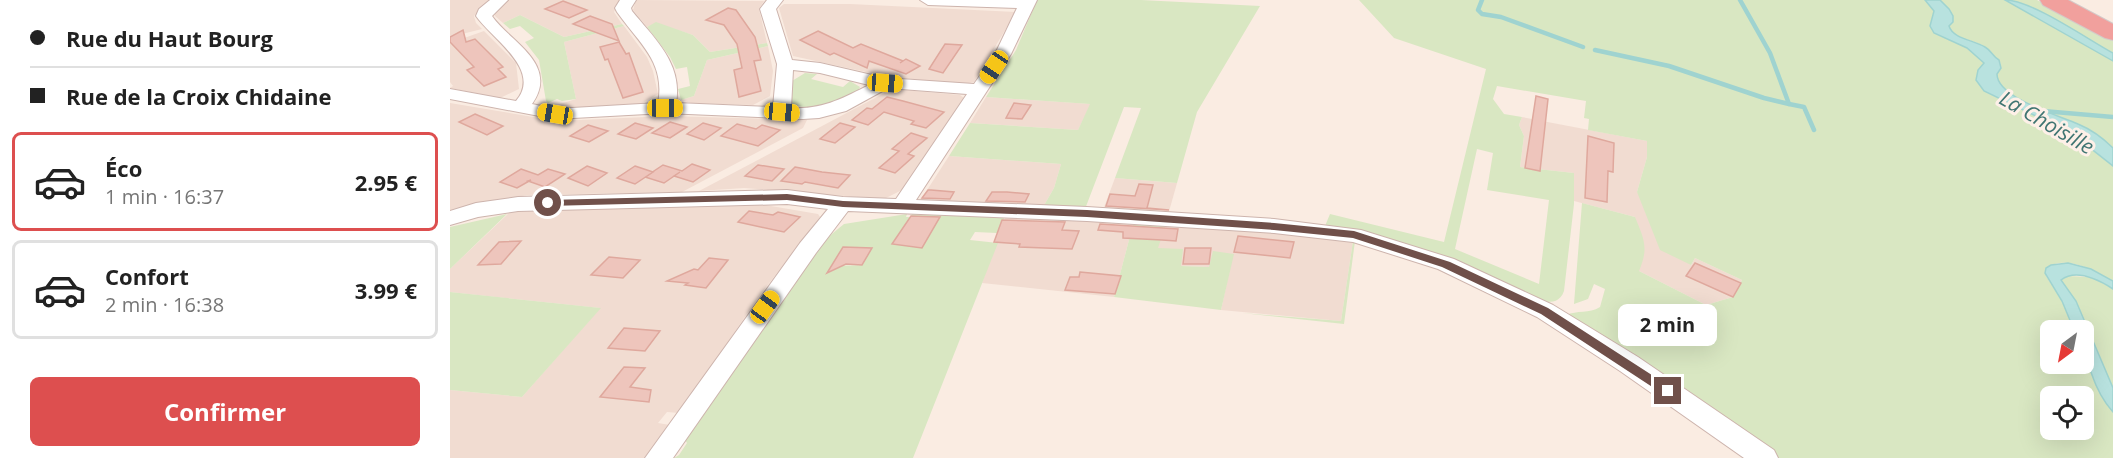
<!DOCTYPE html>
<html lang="fr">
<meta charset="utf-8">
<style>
body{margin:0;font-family:"Open Sans",sans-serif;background:#f6f6f6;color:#222;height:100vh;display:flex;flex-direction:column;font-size:22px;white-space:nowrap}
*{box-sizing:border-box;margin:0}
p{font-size:20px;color:#767676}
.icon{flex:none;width:33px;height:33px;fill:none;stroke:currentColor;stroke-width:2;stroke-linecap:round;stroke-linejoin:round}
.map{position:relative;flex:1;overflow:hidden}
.side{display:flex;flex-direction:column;background:#fff;width:450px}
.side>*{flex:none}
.hud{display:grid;align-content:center;height:132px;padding:0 30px;background:#fff}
.needle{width:39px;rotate:212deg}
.controls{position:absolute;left:1590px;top:320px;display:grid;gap:12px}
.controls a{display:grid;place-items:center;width:54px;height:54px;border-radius:9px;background:#fff;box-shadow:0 6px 24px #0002;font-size:30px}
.end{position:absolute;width:27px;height:27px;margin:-14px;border:8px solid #70504a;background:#fff;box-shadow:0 0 0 3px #fff}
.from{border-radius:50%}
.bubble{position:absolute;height:42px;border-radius:9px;background:#fff;box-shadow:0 6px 24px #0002;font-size:20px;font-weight:700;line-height:42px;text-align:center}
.car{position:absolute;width:18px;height:36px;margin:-18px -9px;border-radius:8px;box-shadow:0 0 4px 2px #0007;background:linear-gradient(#f5c518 24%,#345 0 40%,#f5c518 0 76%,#345 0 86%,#f5c518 0)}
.hud b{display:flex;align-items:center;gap:21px;height:57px;font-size:22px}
.hud b+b{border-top:2px solid #e0e0e0}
.hud i{width:15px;height:15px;background:#222}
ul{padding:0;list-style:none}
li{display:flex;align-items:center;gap:18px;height:99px;margin:0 12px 9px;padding:0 18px;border:3px solid #e0e0e0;border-radius:9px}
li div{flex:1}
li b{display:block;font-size:22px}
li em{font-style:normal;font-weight:700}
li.selected{border-color:#dd4f4f}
li>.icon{width:54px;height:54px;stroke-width:1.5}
.cta{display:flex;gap:12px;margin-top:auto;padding:12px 30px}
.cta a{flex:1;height:69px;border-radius:9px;background:#dd4f4f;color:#fff;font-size:24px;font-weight:700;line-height:69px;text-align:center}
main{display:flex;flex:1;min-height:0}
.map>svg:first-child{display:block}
.residential{fill:#f1dcd1}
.green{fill:#d9e7c2;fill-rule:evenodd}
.water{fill:#b8e2df;stroke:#9fd3d0;stroke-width:1.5}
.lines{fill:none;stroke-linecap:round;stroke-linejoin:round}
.stream{stroke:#9fd3d0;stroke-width:4.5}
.building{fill:#eec5bc;stroke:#dfa89d;stroke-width:1.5}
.minor-casing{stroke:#cdb4ad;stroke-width:2}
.highway-casing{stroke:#d4cac9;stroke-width:2}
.minor{fill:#fff;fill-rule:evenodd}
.highway{fill:#f1a09d;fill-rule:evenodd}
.route{fill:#70504a}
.labels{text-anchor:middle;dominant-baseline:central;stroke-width:6;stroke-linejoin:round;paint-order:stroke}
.water-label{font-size:21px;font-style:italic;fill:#407572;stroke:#fef0e8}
</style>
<main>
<section class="side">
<div class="hud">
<b><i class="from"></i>Rue du Haut Bourg</b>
<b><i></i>Rue de la Croix Chidaine</b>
</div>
<ul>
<li class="selected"><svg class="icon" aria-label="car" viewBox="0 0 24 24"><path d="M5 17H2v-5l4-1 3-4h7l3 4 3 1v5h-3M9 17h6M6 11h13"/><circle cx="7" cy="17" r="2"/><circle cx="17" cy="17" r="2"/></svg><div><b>Éco</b><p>1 min · 16:37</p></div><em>2.95 €</em></li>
<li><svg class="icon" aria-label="car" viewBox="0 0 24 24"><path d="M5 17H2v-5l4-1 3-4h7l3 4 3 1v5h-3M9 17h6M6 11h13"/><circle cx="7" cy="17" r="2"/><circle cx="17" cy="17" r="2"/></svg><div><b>Confort</b><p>2 min · 16:38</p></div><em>3.99 €</em></li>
</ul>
<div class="cta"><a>Confirmer</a></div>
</section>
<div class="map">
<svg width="1663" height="458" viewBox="0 0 1663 458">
<rect width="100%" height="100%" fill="#faece2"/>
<g class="residential">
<path d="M0,0H40L24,16L26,23L32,29L0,37Z"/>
<path d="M58,0H170L164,12L172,24L114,37L70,15L53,23L45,16V11Z"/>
<path d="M186,0L314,1L309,9L317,43L260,52L243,35L206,23L197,27L183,10Z"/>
<path d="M334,4H400L566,12L524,82L514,84L439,77L343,56L329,8Z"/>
<path d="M174,26L197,57L203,71L208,94L189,105L118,109L103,106L126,99L114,42Z"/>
<path d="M34,31L66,63L69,89L50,98L0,88L3,86L0,82V43Z"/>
<path d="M318,46L323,71L320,96L303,105L241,103L231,100L244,96L257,60Z"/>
<path d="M442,89L510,95L514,98L452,190L434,199L294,188L249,191Z"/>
<path d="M536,97L641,104L628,130L520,123Z"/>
<path d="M0,103L107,121L218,116L357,120L353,128L232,192L77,195L16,206L0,212Z"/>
<path d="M1072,117L1197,141V157L1187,192L1241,265L1245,258L1292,280L1283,297L1256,305L1189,271L1185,217L1124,201V173L1070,167L1074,136L1069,125Z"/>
<path d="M499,156L611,164L604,188L593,207L470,201Z"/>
<path d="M665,178L727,183L718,215L653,210Z"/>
<path d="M309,204L368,214L370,217L310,295L229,413L217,412L208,423L220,425L196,458H0V390L72,397L150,308L0,292V269L60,212Z"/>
<path d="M556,215L684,221L664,297L532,283Z"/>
<path d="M716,224L790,228L903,241L891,321L771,310L783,254L759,267L731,266L708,248L706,230Z"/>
</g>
<g class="green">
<path d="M587,0H691L810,6L747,112L727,183L665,178L691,108L674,107L635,209L593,207L604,188L611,164L499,156L520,123L628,130L640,104L536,97L566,50Z"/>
<path d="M909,0H1475L1484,11L1480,26L1484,33L1517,48L1534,63L1526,80L1534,91L1621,133L1663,166V281C1645,271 1616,254 1596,268V276L1612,301L1624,330H1600V363H1634V352L1651,393L1663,412V458H1317L1116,315C1127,310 1139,314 1150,307L1155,289L1144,284L1138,299L1124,304L1132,203L1185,217C1194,239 1199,248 1189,271L1256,305L1283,297L1292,280L1245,258L1241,265L1210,250L1187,192L1197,157V141L1138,130L1139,119L1134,118L1136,101L1047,86L1043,99L1054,114L1072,117L1069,125L1074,136L1070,167L1124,173V204L1114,291C1110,302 1103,302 1093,302L1005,261L959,245L875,226L880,214L994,242L1036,69L944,38ZM1027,149L1043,153L1037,190L1099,200L1089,284L1005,249ZM1600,396H1634V429H1600Z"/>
<path d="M1490,0H1587L1663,41V148C1653,138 1640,130 1628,124C1608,115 1547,98 1547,74L1551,68L1550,62C1544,57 1538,49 1532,45C1520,39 1502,38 1499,26L1503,22L1499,9Z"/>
<path d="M70,15L114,37L172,24L174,26L114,42L126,99L112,101L107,99L98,103L96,101L89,60L75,42L84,38L70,26L60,29L53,23Z"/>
<path d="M206,22L243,35L260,52L317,43L318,46L257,60L244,96L231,100L228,89L240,86L237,67L226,69L220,57L197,27Z"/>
<path d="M355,73L367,74L361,79L393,87L400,81L410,87L408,91C385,101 366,115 341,103L342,81Z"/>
<path d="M57,214L0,269V227Z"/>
<path d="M457,214L456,217H460L462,214L556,215L547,233L525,232L520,240L548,243L463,458H224L229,455L237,443L235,440L377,238L394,224ZM487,221L472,247L446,238L456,223L480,225ZM393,247L421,248L412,265L385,266L383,263Z"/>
<path d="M684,221L716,224L708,248L733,249L731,266L759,267L763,251L784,254L771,310L664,297Z"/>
<path d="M903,241H905L894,324L792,313L891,321Z"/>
<path d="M1617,276L1642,277L1663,289V388L1626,301L1612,283L1611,280Z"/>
<path d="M0,292L151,308L72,397L0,390Z"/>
</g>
<g class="water">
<path d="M1475,0H1490L1499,9L1503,16V22L1499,26C1503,39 1524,40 1535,47C1542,51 1542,56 1549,60L1551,68L1547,74C1547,98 1608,115 1628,124C1640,129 1653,138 1663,148V166L1621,133L1534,91L1526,80L1528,70L1534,63L1517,48L1484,33L1480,26L1484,11Z"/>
<path d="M1555,0C1582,0 1637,39 1663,53V61Z"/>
<path d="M1618,263L1641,269L1663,281V289C1649,280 1627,268 1611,280L1626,301L1663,388V412C1644,391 1634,357 1634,330H1624L1612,301L1595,273L1596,268L1601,265Z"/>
</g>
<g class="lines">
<g class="stream">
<path d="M1032,0L1028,10L1032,14L1051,17L1133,47"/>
<path d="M1290,0L1320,53L1339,104L1354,107L1364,130"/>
<path d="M1145,50L1219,66L1314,98L1339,104"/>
<path d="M1593,111L1663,117"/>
</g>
</g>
<g class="building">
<path d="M113,1L137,10L119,18L95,9Z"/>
<path d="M278,8L286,10L305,37L311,60L304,61L311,91L289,97L284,70L292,68L287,44L274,25L256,20Z"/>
<path d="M140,16L162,24L169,41L123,24Z"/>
<path d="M13,30L16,42L25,39L53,67L48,69L56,77L34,86L17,70L24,67L0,42V37Z"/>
<path d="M368,31L403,48L411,44L453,61L450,63L456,59L470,66L456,74L419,61L417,68L384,53L380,55L350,40Z"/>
<path d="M169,42L176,54L179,53L193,92L173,98L158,59L155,60L150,47Z"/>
<path d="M495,44L512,45L493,73L479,69Z"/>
<path d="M1086,96L1098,99L1090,171L1075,168Z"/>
<path d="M437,97L453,101L494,112L476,128L461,124L464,121L434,112L418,125L402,120L417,108L422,109Z"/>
<path d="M564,103L581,105L572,119L556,118Z"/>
<path d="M25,114L53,126L37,135L9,122Z"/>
<path d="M220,122L237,127L220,138L202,133Z"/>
<path d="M185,123L203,128L186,139L168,134Z"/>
<path d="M253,123L271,128L254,140L237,134Z"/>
<path d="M390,123L405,127L385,143L370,139Z"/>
<path d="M287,124L306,129L312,125L330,130L308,146L271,136Z"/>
<path d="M138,125L158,131L139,142L120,136Z"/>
<path d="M461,133L477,138L458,154L464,156L445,173L429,168L449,151L442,149Z"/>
<path d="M1138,136L1164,143L1163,172L1158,171L1157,202L1135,198Z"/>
<path d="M242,164L260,170L243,182L224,176L230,172L214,183L195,177L213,165L232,171Z"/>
<path d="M308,165L334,169L322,181L295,176Z"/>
<path d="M137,166L157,173L138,186L118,178Z"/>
<path d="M185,166L203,172L185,184L167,178Z"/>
<path d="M345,167L372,172L400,175L388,188L355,182L352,184L331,181Z"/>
<path d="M71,169L88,175L98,169L115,174L95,187L78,181L81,180L67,188L50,182Z"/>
<path d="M689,184L703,185L697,208L719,210L656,206L660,194L685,196Z"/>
<path d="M478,190H481L504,192L500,199L472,198Z"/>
<path d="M542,192H557L579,194L575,202L536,201Z"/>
<path d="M299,211L323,215L328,212L350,217L334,232L288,222Z"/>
<path d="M461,216L490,217L472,248L442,244Z"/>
<path d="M552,220L615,222L612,230L629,231L622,249L569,247L570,244L544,242Z"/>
<path d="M650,224L728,229L726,241L712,240L673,238V232L648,230Z"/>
<path d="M788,236L844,242L840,258L784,252Z"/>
<path d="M71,241L51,264L28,265L49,242Z"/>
<path d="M393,247L422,248L412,265L396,264L377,273Z"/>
<path d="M735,248H761L759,264H733Z"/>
<path d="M159,257L190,260L173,278L141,275Z"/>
<path d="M259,258L278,260L256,288L235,285L238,283L217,281L244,269L248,270Z"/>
<path d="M1245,263L1291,283L1283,297L1236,276Z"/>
<path d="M630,272L671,276L665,294L615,290L620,277H629Z"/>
<path d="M174,328L210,331L195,351L158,348Z"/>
<path d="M174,367L195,368L180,387L201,390L199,402L150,397Z"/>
</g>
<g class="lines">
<g class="minor-casing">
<path id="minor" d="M40,0H58L42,16C60,42 110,64 82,104L105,109L208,103C216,62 188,42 167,12L165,8L170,0H186L181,8L182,11C205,39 233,64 226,103L323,107L327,64L310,9L317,0H333L326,9L342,60L370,63L435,78L524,84L545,54L567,8L478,5L470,0H587L561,54L466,200L637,207L824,219L911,230L1004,259L1103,305L1188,357L1324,450L1328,458H1294L1170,371L1087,317L988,269L903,242L824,233L637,221L398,211L366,253L223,458H195L350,243L378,209L337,204L68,211L28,217L0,225V211L26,203L68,197L337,190L393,197L446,199L517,94L438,88L396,111L369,118L353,119L215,113L105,119L0,99V89L66,101C93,70 41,38 26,16L29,9ZM343,70L370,73L419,85C393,98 372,110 341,108Z"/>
</g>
<g class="highway-casing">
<path id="highway" d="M1590,0H1618L1663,24V40L1655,38L1593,5Z"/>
</g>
<use href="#minor" class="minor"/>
<use href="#highway" class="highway"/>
</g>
<path class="route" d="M337,194L393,201L637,210L824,223L904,231L1000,262L1098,308L1222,388L1223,391L1222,394H1213L1091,314L992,267L903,238L824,230L637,217L393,207L337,200L98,206L93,203L98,200Z"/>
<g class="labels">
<g class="water-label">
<text transform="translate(1597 122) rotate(30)">La Choisille</text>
</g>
</g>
</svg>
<div class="controls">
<a><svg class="needle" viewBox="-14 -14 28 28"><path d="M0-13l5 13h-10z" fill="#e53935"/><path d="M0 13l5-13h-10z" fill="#767676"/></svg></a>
<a><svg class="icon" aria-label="locate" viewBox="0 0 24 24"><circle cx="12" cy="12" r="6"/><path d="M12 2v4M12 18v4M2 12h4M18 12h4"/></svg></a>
</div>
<i class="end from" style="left:98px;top:203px"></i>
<i class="end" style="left:1218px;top:391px"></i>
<div class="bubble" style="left:1168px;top:304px;width:99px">2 min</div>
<i class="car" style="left:544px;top:67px;rotate:214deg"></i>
<i class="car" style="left:435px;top:83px;rotate:94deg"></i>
<i class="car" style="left:215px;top:108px;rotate:90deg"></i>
<i class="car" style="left:332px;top:112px;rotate:95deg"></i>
<i class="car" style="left:105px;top:114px;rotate:280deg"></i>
<i class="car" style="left:315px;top:307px;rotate:36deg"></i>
</div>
</main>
